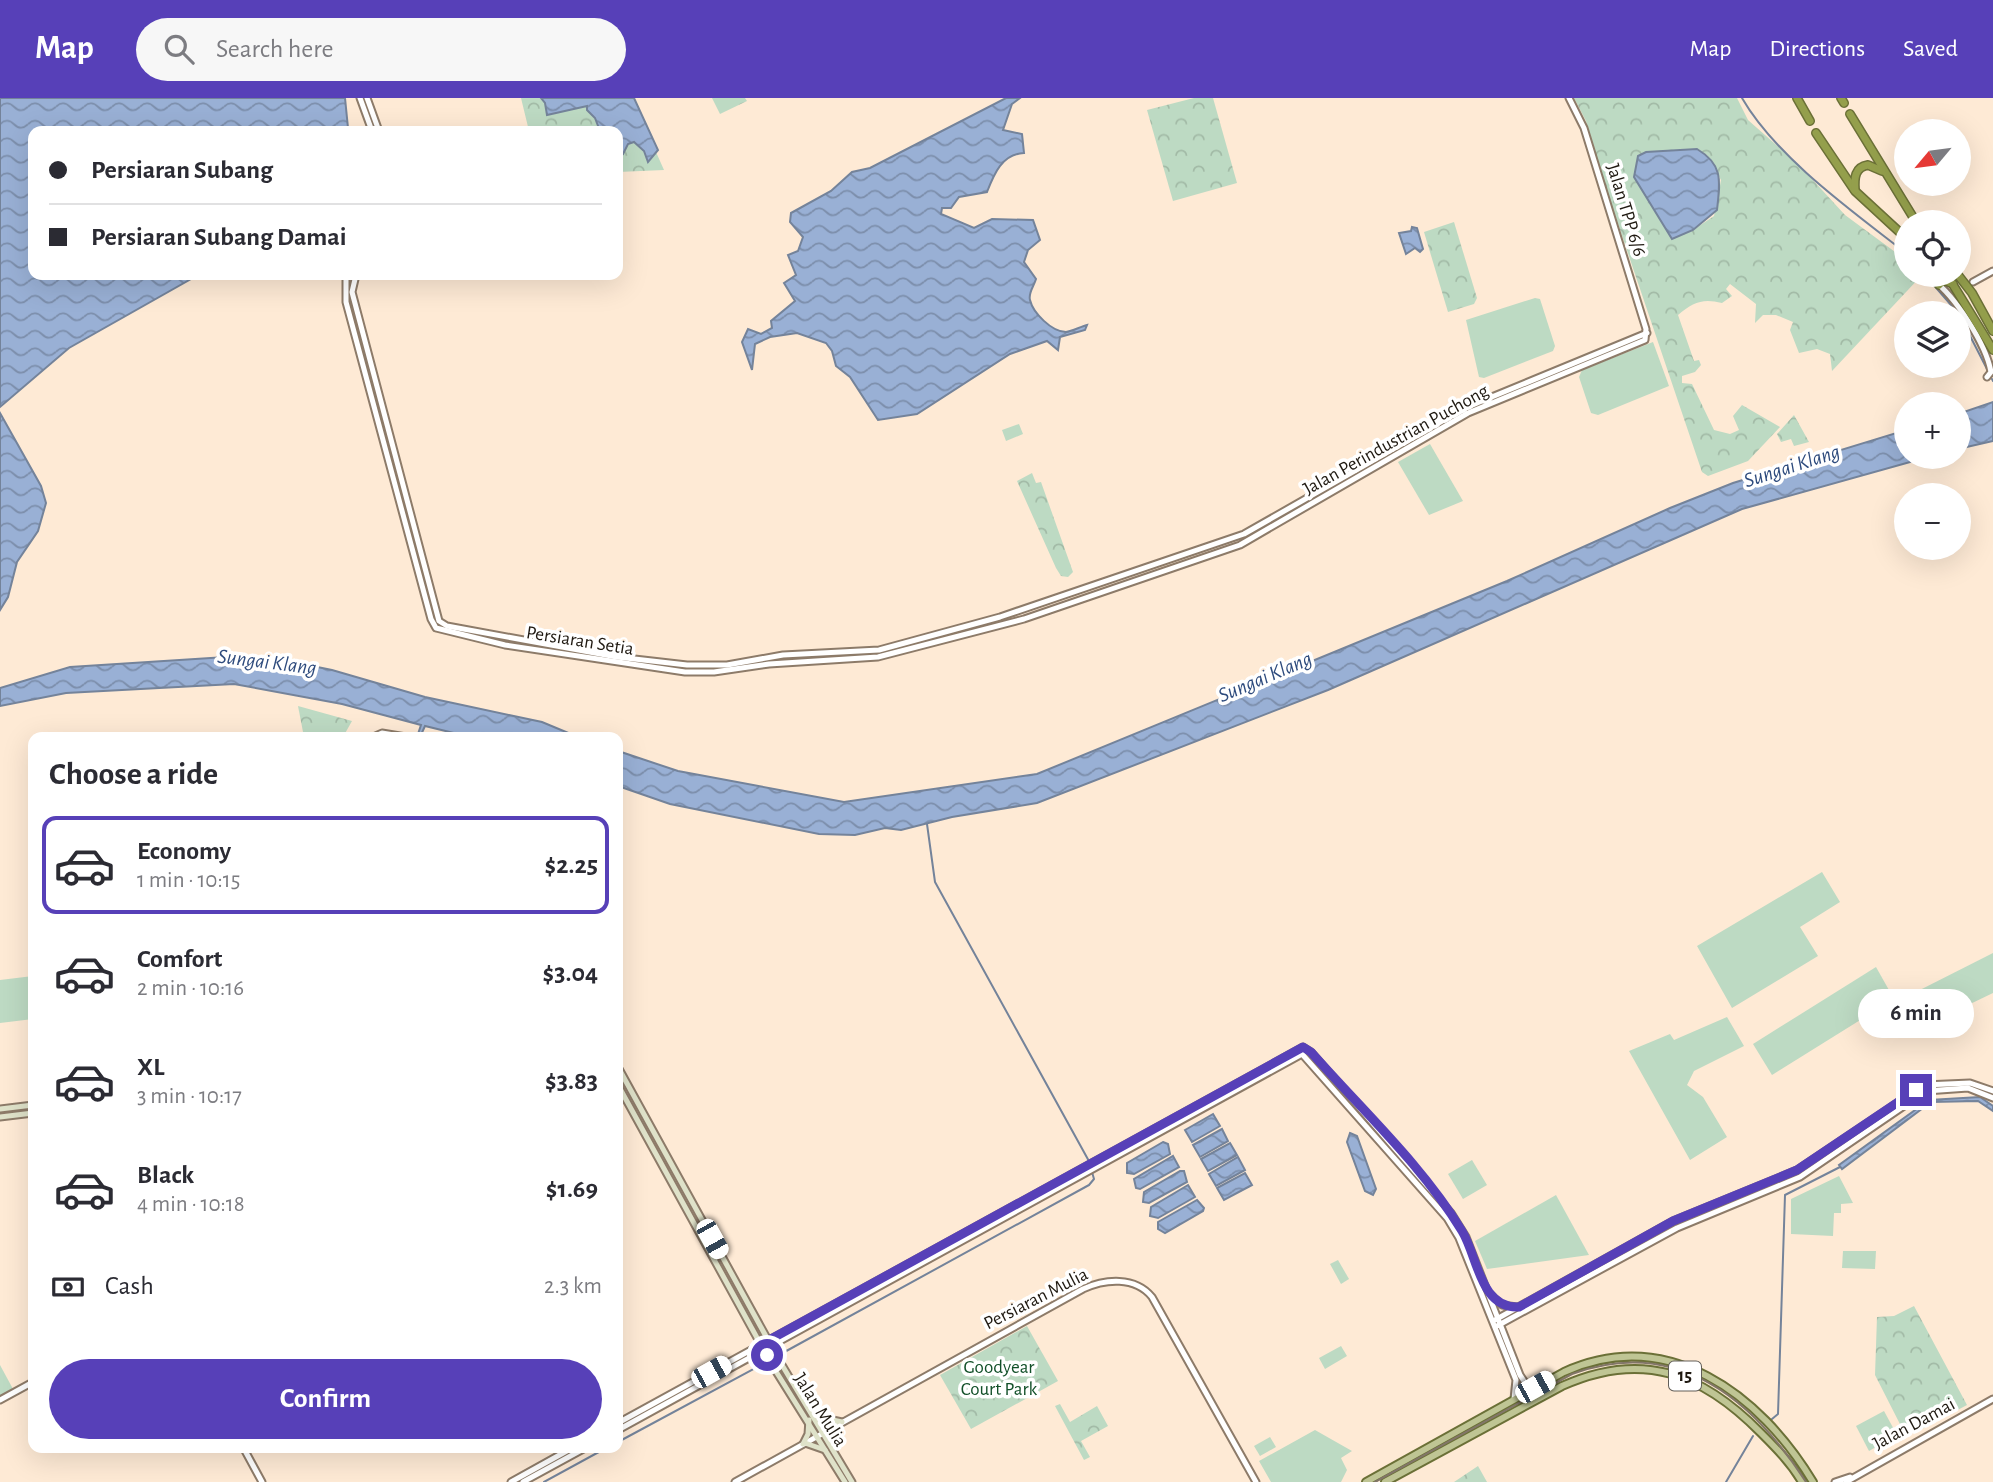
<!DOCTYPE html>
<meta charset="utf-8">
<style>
body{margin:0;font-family:"Alegreya Sans",sans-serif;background:#f7f7f7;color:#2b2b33;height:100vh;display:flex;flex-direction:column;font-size:26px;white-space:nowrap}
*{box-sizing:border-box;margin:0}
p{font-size:23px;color:#7c7c81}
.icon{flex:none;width:38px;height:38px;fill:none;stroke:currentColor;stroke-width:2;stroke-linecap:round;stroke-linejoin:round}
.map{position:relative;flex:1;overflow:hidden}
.drawer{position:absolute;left:28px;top:634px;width:595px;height:721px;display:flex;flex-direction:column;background:#fff;border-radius:14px;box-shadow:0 7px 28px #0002}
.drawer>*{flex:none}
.banner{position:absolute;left:28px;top:28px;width:595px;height:154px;border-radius:14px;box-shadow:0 7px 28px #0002;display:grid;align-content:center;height:154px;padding:0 21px;background:#fff}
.needle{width:46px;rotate:241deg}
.controls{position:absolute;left:1894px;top:21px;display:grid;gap:14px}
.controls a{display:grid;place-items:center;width:77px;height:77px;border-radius:50%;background:#fff;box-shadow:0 7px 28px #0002;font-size:35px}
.end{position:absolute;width:32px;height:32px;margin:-16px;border:9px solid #5740b8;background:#fff;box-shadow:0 0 0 4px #fff}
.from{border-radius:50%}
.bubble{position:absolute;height:49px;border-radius:24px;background:#fff;box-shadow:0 7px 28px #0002;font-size:23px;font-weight:700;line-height:49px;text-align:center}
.car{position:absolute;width:21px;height:42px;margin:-21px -10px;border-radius:9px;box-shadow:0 0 5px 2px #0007;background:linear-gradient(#fff 24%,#345 0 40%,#fff 0 76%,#345 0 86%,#fff 0)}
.banner b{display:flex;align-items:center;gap:24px;height:66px;font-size:26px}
.banner b+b{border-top:2px solid #e1e1e2}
.banner i{width:18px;height:18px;background:#2b2b33}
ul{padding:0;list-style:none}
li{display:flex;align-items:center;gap:21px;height:98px;margin:0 14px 10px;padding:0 7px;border:4px solid transparent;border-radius:14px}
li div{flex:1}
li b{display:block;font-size:26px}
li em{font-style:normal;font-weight:700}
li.current{border-color:#5740b8}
li>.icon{width:63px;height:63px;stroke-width:1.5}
h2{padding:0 21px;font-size:32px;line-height:84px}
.pay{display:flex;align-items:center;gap:18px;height:77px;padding:0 21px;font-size:26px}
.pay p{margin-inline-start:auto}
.primary-button{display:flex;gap:14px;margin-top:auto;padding:14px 21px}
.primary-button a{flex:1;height:80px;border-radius:42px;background:#5740b8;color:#fff;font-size:28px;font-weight:700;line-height:80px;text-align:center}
header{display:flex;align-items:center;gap:42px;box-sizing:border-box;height:98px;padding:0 35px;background:#5740b8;color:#fff}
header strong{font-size:33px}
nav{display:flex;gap:38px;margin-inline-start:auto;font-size:24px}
.search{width:490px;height:63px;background:#f7f7f7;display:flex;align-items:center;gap:18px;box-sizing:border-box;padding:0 24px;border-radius:38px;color:#7c7c81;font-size:26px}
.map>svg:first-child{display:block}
.grass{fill:#bddac3}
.forest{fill:url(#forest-crowns);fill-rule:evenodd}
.water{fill:url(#water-waves);stroke:#74839a;stroke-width:2}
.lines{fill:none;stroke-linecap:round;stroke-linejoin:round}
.stream{stroke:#74839a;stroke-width:2}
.tertiary-casing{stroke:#8d7b69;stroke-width:9}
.secondary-casing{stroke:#8d7b69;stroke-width:9}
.primary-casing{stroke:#6b7037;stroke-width:10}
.motorway-casing{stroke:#6b7037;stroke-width:10}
.tertiary{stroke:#fff;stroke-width:5}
.secondary{stroke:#dfe2c9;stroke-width:5}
.primary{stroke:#bfc594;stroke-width:6}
.motorway{stroke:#949f4c;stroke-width:7}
.tram{stroke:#827668;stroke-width:2}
.route{stroke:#5740b8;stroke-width:9}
.labels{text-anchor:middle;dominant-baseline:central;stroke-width:7;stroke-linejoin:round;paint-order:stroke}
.shield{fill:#fff;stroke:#625e58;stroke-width:2}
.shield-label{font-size:18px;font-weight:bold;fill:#1f1911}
.street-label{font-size:19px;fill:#1f1911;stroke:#fff}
.park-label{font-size:19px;fill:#125029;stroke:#fff}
.water-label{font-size:21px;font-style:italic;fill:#2e4b7d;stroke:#fff}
</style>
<header>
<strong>Map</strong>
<div class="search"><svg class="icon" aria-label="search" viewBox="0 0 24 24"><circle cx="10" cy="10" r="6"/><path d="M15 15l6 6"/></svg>Search here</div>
<nav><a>Map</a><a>Directions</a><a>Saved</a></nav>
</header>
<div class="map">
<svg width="1993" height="1384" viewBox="0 0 1993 1384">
<defs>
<pattern id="forest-crowns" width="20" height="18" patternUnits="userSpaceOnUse" patternTransform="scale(1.75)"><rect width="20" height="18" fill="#bddac3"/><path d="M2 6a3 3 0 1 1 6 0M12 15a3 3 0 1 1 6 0" fill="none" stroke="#a2baa6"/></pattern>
<pattern id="water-waves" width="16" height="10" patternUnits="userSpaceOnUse" patternTransform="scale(1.75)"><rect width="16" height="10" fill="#99b0d5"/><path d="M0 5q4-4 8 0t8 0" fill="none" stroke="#7c8eab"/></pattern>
</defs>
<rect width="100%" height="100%" fill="#feead5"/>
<g class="grass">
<path d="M1535,200L1540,201L1555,248L1553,253L1484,280L1479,279L1466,222Z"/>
<path d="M1653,244L1669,288L1598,317L1591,315L1579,279L1582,272Z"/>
<path d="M1019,326L1023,336L1006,343L1002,332Z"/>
<path d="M1430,346L1463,403L1429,417L1398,364Z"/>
<path d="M1822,774L1840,804L1800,829L1818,858L1732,910L1697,848Z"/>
<path d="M1993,855V895L1914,933L1898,905L1910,897Z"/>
<path d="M1876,869L1894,901L1772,977L1753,946Z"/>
<path d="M33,878V921L0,925V882Z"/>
<path d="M1727,919L1744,948L1694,973L1687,987L1703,999L1727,1039L1690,1062L1629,953L1670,936L1674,942Z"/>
<path d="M1472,1062L1487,1087L1463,1101L1448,1076Z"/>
<path d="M1839,1078L1853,1105L1841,1106V1115H1834L1833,1138L1791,1136V1101Z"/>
<path d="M1556,1097L1589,1157L1487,1171L1475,1143Z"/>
<path d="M1843,1153H1876L1875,1171L1842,1170Z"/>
<path d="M1338,1162L1349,1181L1341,1186L1330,1166Z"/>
<path d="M1341,1248L1347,1258L1325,1271L1319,1260Z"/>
<path d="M1884,1313L1897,1337L1869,1353L1856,1328Z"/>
<path d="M1315,1332L1352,1353L1341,1360L1347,1372L1341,1384H1271L1259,1363Z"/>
<path d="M1270,1339L1276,1349L1260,1358L1254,1348Z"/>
</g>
<g class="forest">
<path d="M521,0H632L664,72L618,74V33H529Z"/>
<path d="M712,0H745L747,3L720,16Z"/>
<path d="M1194,0H1213L1237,85L1173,103L1147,12Z"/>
<path d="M1574,0H1737L1748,22L1800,68L1845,117L1906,162V177H1922L1832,273L1830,256L1817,251L1799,255L1790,232L1793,224L1776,217H1763L1755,225L1756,206L1730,186L1726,191L1732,198L1722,205C1703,200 1693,204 1678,217L1694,263L1699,262L1701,267L1695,274L1682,278V285L1692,286L1714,332L1730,336L1739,332L1733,318L1742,307L1780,329L1748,363L1708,378L1702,374L1592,49L1586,23ZM1697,51L1707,57L1721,82L1714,118L1693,132L1648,102L1634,79L1646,54Z"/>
<path d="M1454,124L1477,200L1474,206L1448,214L1424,134Z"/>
<path d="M1794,317L1809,344L1794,348L1791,341L1781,344L1777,336Z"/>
<path d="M1032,375L1036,385L1041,384L1073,474L1068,479L1061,478L1056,470L1017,383Z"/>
<path d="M298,608L352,623L343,639H304Z"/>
<path d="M1914,1208L1967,1307L1920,1332L1916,1325L1903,1332L1875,1277L1877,1219L1894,1218Z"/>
<path d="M1027,1228L1058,1283L971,1331L940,1277Z"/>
<path d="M0,1267L13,1291L0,1298Z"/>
<path d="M1060,1306L1070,1324L1097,1308L1108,1328L1081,1343L1090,1359L1084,1362L1055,1308Z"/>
<path d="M1478,1368L1487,1384H1454Z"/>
</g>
<g class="water">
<path d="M0,0H345L348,30L347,33H33V177H198L69,250L0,309Z"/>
<path d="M541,0H634L658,52L648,64L644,53L634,44L628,46L623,56L619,55L618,33H600L595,20L587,12V8L547,17L545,5Z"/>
<path d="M1006,0H1020L1012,6L1003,32L1022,36L1024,55C1002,56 994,76 987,94L959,99L951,110H942L941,116L974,130L992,121L1033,122L1040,142L1028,152L1024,164L1036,181C1034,188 1028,195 1030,202C1033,215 1052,234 1066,234C1072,233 1080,229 1087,227L1085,232L1060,239L1058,252L1047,243L1010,256L917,316L878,322L850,279L836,268L832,253L826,245L797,235L770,239L755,246L752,272L742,244L748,231L761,236L772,230L771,223L795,203L784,185L796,177L788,157L798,153L803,139L790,124L791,115L831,93L852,74L870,70Z"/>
<path d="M1697,51C1724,67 1720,84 1717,112L1693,132L1672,141L1634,79L1638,58L1646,54Z"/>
<path d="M1412,129L1417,130L1423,151L1420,154L1415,150L1406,156L1399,135L1411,133Z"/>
<path d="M1993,304V343L1958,351V316Z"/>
<path d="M0,315L41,388L46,405L38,433L17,464L8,499L0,512Z"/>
<path d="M1906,332V359H1928L1742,411L1328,592L1037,705L952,719L901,732L885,730L855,737L819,736L670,706L618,688V653L678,673L844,704L1037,676L1507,483L1670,410L1733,385Z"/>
<path d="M242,558L283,562L332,572L425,599L542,624L578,639H470L425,628L420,639H417L421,627L342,606L234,586L66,595L0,608V590L70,569Z"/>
<path d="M1980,999L1993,1008V1013L1978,1003L1931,1004L1842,1071L1839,1067L1929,1002Z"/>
<path d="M1213,1016L1220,1028L1192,1044L1185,1032Z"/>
<path d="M1222,1031L1228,1043L1200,1059L1193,1047Z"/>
<path d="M1350,1035L1357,1038L1376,1091L1373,1097L1365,1093L1347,1044Z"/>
<path d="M1163,1044L1168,1046L1170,1056L1134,1076L1127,1075V1065Z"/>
<path d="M1230,1045L1237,1057L1208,1073L1201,1061Z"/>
<path d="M1173,1058L1179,1069L1140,1091L1136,1090L1134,1081Z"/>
<path d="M1238,1059L1245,1072L1216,1088L1209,1076Z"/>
<path d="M1180,1073H1184L1187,1084L1149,1105L1143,1104L1144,1094Z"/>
<path d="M1245,1075L1252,1087L1224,1102L1217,1090Z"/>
<path d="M1188,1087L1195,1099L1158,1120L1150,1118L1151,1109Z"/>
<path d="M1197,1102L1204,1110L1203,1113L1165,1135L1158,1131V1124Z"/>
</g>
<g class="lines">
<g class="stream">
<path d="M1742,0C1776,59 1852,113 1906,155"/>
<path d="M1932,185L1958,215"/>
<path d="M1958,217L1963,225"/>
<path d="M1966,230L1988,273"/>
<path d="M1992,281L1993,283"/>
<path d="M927,726L935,784L1090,1065"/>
<path d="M779,1257L1089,1087L1094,1081L1092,1074"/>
<path d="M1772,1321L1778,1316L1785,1097L1840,1069"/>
<path d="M618,1344L774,1260"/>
<path d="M544,1384L608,1349"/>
<path d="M1726,1384L1753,1338"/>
</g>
<g class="tertiary-casing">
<g id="tertiary">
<path d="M360,0L372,33"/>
<path d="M367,0L379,33"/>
<path d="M346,177V204L431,521L436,530L505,547L685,574H714L769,566L878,559L1024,521L1240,447L1468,315L1645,242L1646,231L1584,30L1569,0"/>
<path d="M356,177L352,194L439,523L447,528L617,559L687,567H727L783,557L879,552L1000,519L1244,436L1465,310L1647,235"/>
<path d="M1933,182C1955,198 1986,246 1991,274L1987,279"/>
<path d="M1973,184L1993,173"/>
<path d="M373,639L382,635L406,639"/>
<path d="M1490,1196L1502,1207L1517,1209"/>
<path d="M1495,1222L1673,1123L1797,1072L1924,987L1970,985L1993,993"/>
<path d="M1497,1228L1677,1130L1800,1079L1926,993L1968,990L1993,1000"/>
<path d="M0,1302L33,1284"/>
<path d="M618,1325L1303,949L1311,954L1451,1115L1466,1139L1520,1277L1526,1286L1535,1289"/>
<path d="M618,1332L1302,956L1447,1120L1459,1140L1516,1282L1514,1301"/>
<path d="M243,1349L262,1384"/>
<path d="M511,1384L574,1349"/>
<path d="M523,1384L587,1349"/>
<path d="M735,1384L1083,1191C1105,1181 1135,1178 1152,1199L1256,1384"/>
<path d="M1835,1384L1850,1379"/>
<path d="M1846,1384L1993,1301"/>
</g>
</g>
<g class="secondary-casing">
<g id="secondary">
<path d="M618,969L779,1262L852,1384"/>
<path d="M618,987L772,1267L845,1384"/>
<path d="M0,1011L33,1007"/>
<path d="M0,1019L33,1015"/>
<path d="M814,1318L842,1324"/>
<path d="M805,1345L825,1352"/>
<path d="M803,1346L808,1336L809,1322"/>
<path d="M834,1350L839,1326"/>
</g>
</g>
<g class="primary-casing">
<g id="primary">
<path d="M1366,1384L1564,1274C1668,1227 1760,1296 1813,1384"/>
<path d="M1385,1384L1562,1288C1642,1252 1702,1275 1761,1335C1776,1350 1791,1365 1802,1384"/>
</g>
</g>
<g class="motorway-casing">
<g id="motorway">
<path d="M1797,0L1810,23"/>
<path d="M1841,0L1844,5"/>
<path d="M1850,16L1916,124"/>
<path d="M1816,35L1855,93L1906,140"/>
<path d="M1855,92C1854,80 1855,69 1868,67L1882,73"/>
<path d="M1947,177L1993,252"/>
<path d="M1958,177L1972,195L1993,233"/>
<path d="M1933,182L1935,177"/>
<path d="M1939,187L1944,182L1953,186"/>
</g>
</g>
<use href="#tertiary" class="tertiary"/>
<use href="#secondary" class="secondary"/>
<use href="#primary" class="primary"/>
<use href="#motorway" class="motorway"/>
<path class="tram" d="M1375,1384L1572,1276C1676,1238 1751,1299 1806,1384"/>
</g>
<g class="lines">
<path class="route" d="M767,1257L761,1247L771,1241L1303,949L1311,954C1362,1012 1422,1067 1462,1133C1478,1159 1480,1211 1519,1209L1673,1123L1797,1072L1916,992"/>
</g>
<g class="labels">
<rect class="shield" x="1669" y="1263.5" width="32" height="29" rx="5"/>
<g class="shield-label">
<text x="1685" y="1278">15</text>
</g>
<g class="street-label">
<text transform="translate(1626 112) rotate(73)">Jalan TPP 6/6</text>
<text transform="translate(1396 342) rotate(-29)">Jalan Perindustrian Puchong</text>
<text transform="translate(580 543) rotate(9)">Persiaran Setia</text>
<text transform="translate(1036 1201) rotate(-27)">Persiaran Mulia</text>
<text transform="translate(820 1312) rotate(58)">Jalan Mulia</text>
<text transform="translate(1914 1326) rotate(-28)">Jalan Damai</text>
</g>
<g class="park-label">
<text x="999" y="1269">Goodyear<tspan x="999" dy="22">Court Park</tspan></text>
</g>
<g class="water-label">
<text transform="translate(1792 368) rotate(-18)">Sungai Klang</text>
<text transform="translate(267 564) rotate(7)">Sungai Klang</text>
<text transform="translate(1265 579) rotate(-23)">Sungai Klang</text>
</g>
</g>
</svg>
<div class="controls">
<a><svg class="needle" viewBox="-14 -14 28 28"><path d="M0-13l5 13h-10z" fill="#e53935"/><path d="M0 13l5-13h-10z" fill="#7c7c81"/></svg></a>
<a><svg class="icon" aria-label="locate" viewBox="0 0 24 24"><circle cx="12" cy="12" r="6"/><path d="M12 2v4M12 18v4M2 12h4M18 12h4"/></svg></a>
<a><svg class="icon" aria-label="layers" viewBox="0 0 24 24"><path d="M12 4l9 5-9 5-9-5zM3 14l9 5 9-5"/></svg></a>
<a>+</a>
<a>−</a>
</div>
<i class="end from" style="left:767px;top:1257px"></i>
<i class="end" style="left:1916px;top:992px"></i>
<div class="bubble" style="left:1858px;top:891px;width:116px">6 min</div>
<i class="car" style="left:712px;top:1141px;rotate:151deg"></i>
<i class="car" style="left:711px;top:1274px;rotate:61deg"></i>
<i class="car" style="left:1535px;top:1289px;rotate:61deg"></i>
<div class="banner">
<b><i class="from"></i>Persiaran Subang</b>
<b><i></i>Persiaran Subang Damai</b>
</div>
<section class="drawer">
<h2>Choose a ride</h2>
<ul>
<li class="current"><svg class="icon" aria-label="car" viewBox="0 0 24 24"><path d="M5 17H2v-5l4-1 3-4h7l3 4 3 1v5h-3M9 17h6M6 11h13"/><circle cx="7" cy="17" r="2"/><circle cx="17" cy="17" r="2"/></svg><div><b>Economy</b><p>1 min · 10:15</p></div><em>$2.25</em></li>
<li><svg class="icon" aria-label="car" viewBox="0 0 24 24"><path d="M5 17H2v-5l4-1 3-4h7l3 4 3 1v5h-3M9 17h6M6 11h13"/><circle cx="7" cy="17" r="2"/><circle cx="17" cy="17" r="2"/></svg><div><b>Comfort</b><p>2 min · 10:16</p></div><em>$3.04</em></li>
<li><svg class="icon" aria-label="car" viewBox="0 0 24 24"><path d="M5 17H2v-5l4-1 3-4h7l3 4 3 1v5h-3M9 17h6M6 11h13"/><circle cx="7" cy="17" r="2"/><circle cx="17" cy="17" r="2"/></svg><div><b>XL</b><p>3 min · 10:17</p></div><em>$3.83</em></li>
<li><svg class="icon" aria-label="car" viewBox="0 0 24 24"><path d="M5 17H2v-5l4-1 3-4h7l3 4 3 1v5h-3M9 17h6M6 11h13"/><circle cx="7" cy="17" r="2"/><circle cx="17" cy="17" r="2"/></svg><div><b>Black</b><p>4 min · 10:18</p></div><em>$1.69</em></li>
</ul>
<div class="pay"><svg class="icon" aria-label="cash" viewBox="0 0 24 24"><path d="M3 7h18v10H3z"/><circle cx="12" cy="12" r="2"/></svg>Cash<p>2.3 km</p></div>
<div class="primary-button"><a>Confirm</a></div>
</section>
</div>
